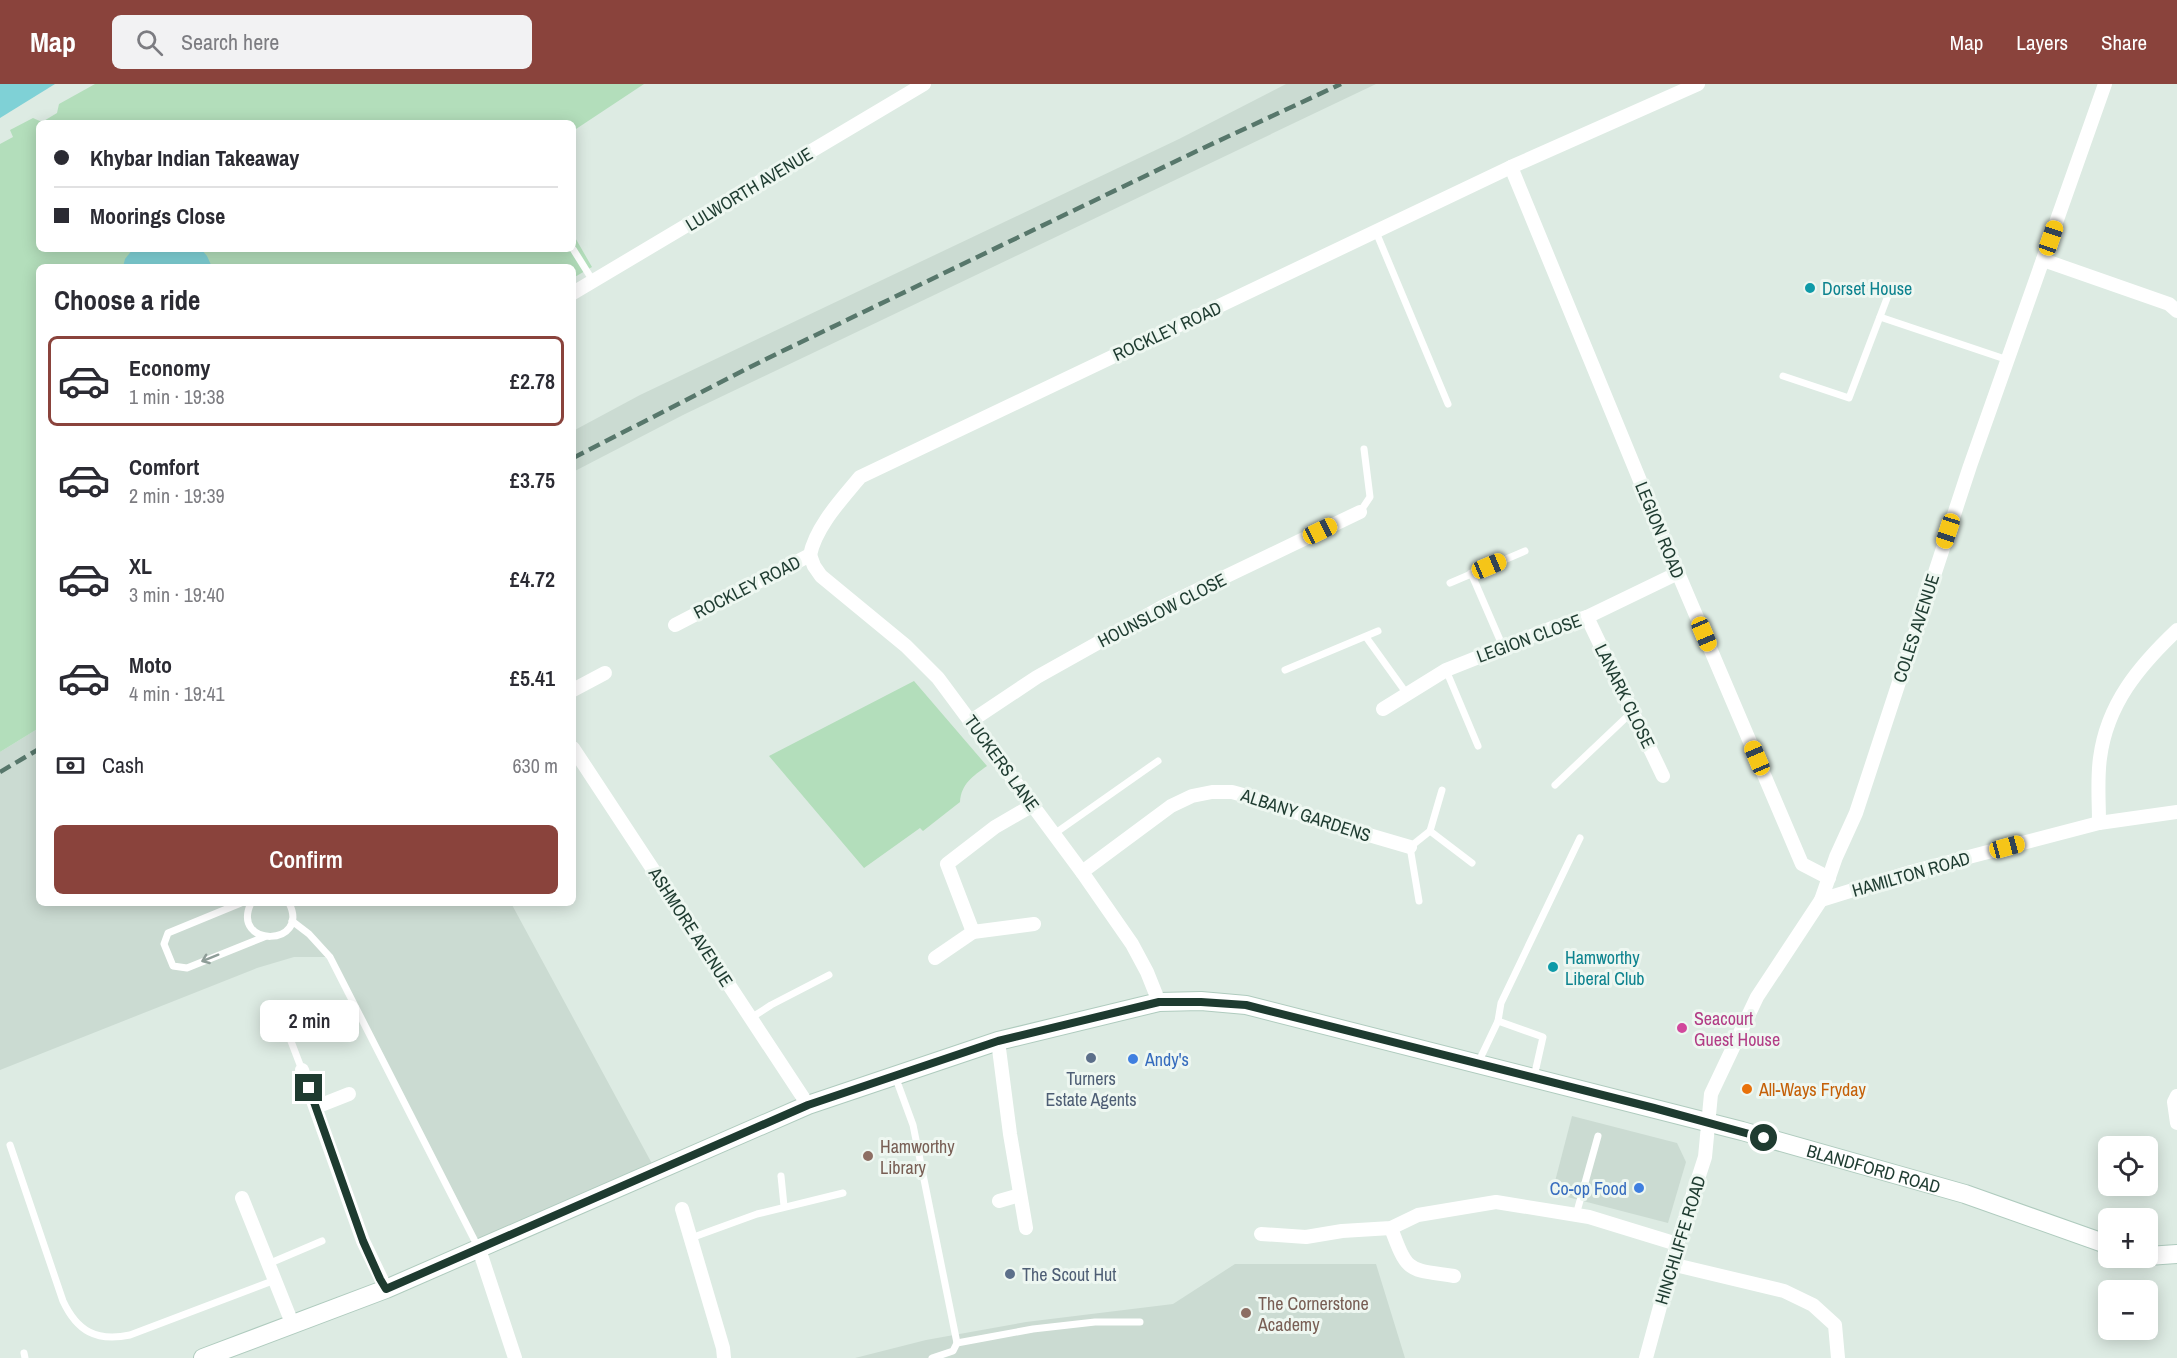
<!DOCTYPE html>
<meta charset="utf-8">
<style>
body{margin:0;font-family:"Archivo Narrow",sans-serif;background:#f2f2f3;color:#2b2b33;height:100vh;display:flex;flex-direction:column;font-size:22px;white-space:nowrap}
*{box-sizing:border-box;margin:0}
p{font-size:20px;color:#7c7c81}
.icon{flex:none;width:33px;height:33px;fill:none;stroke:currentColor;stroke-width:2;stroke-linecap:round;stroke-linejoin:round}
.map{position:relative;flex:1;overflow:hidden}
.sheet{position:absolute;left:36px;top:180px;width:540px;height:642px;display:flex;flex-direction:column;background:#fff;border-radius:9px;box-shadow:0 3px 15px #0003}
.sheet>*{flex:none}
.guide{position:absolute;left:36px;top:36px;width:540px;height:132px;border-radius:9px;box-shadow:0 3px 15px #0003;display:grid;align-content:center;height:132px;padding:0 18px;background:#fff}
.buttons{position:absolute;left:2098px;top:1052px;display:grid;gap:12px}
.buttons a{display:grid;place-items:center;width:60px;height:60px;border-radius:9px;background:#fff;box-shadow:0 3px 15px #0003;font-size:30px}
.end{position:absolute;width:27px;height:27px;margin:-14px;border:8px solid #1e3b30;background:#fff;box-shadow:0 0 0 3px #fff}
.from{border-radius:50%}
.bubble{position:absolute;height:42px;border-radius:9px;background:#fff;box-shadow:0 3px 15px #0003;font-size:20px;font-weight:600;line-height:42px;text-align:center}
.car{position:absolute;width:18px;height:36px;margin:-18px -9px;border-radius:8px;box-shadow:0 0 4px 2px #0007;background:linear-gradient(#f5c518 24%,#345 0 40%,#f5c518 0 76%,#345 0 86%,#f5c518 0)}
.guide b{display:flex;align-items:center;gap:21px;height:57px;font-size:22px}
.guide b+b{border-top:2px solid #e1e1e2}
.guide i{width:15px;height:15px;background:#2b2b33}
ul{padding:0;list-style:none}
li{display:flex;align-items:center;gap:18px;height:90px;margin:0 12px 9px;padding:0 6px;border:3px solid transparent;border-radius:9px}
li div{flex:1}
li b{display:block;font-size:22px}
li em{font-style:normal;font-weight:600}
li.on{border-color:#8a433c}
li>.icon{width:54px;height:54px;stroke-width:1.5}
h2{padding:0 18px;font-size:27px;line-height:72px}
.pay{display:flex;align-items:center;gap:15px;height:66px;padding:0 18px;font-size:22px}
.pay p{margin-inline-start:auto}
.primary-button{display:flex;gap:12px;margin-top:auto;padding:12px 18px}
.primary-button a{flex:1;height:69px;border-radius:9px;background:#8a433c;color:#fff;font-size:24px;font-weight:600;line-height:69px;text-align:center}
header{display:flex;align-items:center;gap:36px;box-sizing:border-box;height:84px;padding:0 30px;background:#8a433c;color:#fff}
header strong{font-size:28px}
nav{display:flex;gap:33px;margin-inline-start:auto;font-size:21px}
.search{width:420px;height:54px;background:#f2f2f3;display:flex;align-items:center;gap:15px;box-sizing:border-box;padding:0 21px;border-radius:9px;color:#7c7c81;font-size:22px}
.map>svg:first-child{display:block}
.built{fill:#cbdbd2}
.green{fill:#b3debb}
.water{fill:#7fd1d6}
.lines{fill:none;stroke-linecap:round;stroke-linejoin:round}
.secondary-casing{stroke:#afcbbe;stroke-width:20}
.service{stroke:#fff;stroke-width:7}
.minor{stroke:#fff;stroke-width:14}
.secondary{stroke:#fff;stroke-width:18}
.rail{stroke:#57776b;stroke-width:4.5;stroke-dasharray:12 6;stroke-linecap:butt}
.oneway{stroke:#8e9d98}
.route{stroke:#1e3b30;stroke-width:8}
.culture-dot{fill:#0f9aa8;stroke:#eef7f1;stroke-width:2}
.hotel-dot{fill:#d1479c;stroke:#eef7f1;stroke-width:2}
.service-dot{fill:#5c6f8a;stroke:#eef7f1;stroke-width:2}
.shop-dot{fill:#3f7fe0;stroke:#eef7f1;stroke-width:2}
.food-dot{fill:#e8710a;stroke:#eef7f1;stroke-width:2}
.education-dot{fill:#8d6e63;stroke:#eef7f1;stroke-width:2}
.labels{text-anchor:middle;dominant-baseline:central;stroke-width:6;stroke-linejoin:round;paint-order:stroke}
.street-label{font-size:18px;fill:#1e3b30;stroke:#eef7f1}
.culture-label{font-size:18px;fill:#0d838f;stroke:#eef7f1;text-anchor:start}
.hotel-label{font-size:18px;fill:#b23c85;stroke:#eef7f1;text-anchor:start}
.shop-label{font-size:18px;fill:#366cbe;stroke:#eef7f1;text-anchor:start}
.service-label{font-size:18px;fill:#4e5e75;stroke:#eef7f1}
.food-label{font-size:18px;fill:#c56008;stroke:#eef7f1;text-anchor:start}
.education-label{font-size:18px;fill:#785e54;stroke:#eef7f1;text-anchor:start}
</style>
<header>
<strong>Map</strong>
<div class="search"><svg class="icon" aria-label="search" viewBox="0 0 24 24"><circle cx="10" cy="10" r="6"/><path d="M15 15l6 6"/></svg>Search here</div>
<nav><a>Map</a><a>Layers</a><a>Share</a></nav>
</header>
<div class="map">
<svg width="2177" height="1274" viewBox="0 0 2177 1274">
<rect width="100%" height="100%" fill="#ddebe3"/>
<g class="built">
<path d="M1286,0H1376L685,330L573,388V347L640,311L1179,55Z"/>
<path d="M39,644V819H511L656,1087L479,1165L330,873H294L257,884L0,986V668Z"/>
<path d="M1572,1032L1677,1059L1686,1078L1668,1139L1552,1109Z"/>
<path d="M1235,1180H1376L1405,1274H855L926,1256L1026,1238L1173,1220Z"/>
</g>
<g class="green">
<path d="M95,0H644L573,47V39H39V165H573V150L592,183L573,194V183H39V644L0,668V60L13,53L10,46L33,34L42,38L57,29L59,20Z"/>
<path d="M914,597L987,682C973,692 961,700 960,718L923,747L920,744L864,784L769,672Z"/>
</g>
<g class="water">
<path d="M0,0H55L0,34Z"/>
<path d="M133,165H201L207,172L212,183H123L125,175Z"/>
</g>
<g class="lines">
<g class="secondary-casing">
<g id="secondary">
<path d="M2148,1172L2177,1170"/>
<path id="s1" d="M203,1274L386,1205L808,1021L998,957L1159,918L1201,917L1246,921L1742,1047L1965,1110L2109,1161"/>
</g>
</g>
<g class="service">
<path d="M1376,148L1448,320"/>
<path d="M573,165L593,197"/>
<path d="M1880,233L2008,276"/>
<path d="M1783,292L1849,314L1889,209"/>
<path d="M1360,428L1370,413L1364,365"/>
<path d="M1471,489L1503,563"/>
<path d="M1450,499L1525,467"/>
<path d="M1366,553L1407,610"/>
<path d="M1285,586L1378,547"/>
<path d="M1446,586L1478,662"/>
<path d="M1555,701L1633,627"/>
<path d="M1430,747L1472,779"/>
<path d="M1054,750L1158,677"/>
<path d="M1419,817L1410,763L1430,747L1442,706"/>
<path d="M241,819L168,849L164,860L173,882L187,884L264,853"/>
<path d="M251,819C230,864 311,863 289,819"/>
<path d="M292,837L309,850L330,873L478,1163"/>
<path d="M751,934L771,921L829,891"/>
<path d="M1498,937L1501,919L1580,754"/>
<path d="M1478,979L1498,937L1543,953L1534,993"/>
<path d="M302,986L289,952L317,942"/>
<path d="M895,992L913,1041L957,1259L953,1267L932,1274"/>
<path d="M10,1061L63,1217C77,1247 96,1258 130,1251L275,1196"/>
<path d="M781,1092L784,1122"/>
<path d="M1576,1131L1598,1052"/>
<path d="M691,1154L757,1130L843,1109"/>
<path d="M268,1180L322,1157"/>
<path d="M957,1259L1033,1245L1095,1238H1140"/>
<path d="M24,1269L25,1274"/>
</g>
<g class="minor">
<path d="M1511,83L1678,489L1802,780L1829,794"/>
<path d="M2043,176L2169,220L2177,227"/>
<path d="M573,209L924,0"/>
<path d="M810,471L814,482L821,492L906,562L938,594L1082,788L1132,860L1147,888L1159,918"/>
<path d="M1587,533L1663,692"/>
<path d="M675,541L810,471C816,442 842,415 860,393L1511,83L1698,0"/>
<path d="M573,606L605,589"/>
<path d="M1383,625L1446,586L1552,544L1587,533L1678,489"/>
<path d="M971,637L1037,593L1162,523L1360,428"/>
<path d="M573,664L808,1021"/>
<path d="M1033,721L995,743L947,780L973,848L1034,840"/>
<path d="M2099,739C2099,717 2097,695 2100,674C2107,620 2139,582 2177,546"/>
<path d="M1082,788L1171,722L1192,712L1212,708H1232L1254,714L1321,737L1410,763"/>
<path d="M1821,816L1911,788L2099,739L2177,728"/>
<path d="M935,874L973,848"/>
<path d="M998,957L1010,1050L1026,1144"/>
<path d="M302,986L363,1157L386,1205"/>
<path d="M2177,1012L2174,1018L2177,1039"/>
<path d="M316,1023L349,1010"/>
<path d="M242,1114L292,1239"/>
<path d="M999,1117L1020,1111"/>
<path d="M682,1125L723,1264L724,1274"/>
<path d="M1391,1144C1408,1190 1408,1185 1454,1192"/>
<path d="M1261,1150L1306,1153L1342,1147L1391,1144L1418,1131L1496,1118L1589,1133L1677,1160"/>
<path d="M479,1165L515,1274"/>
<path d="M1671,1180L1784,1207L1813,1221L1835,1241L1838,1274"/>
<path d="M1646,1274L1677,1160L1705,1073L1711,1010L1757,913L1821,816L1836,773L1856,729L1970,382L2105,0"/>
</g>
<use href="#secondary" class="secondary"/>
<g class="rail">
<path d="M573,374L764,276L1199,66L1341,0"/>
<path d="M0,688L39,665"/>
</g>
</g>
<defs><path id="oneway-shaft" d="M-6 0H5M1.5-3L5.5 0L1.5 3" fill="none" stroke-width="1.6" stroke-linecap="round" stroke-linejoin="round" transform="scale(1.5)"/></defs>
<use class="oneway" href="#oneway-shaft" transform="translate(210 874) rotate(158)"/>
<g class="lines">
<path class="route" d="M309,1004L363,1157L380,1195L386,1205L808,1021L998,957L1159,918H1201L1246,921L1654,1024L1764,1054"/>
</g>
<g class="culture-dot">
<circle cx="1810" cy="204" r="6"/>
<circle cx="1553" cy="883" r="6"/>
</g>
<circle class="hotel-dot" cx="1682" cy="944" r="6"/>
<g class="service-dot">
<circle cx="1091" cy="974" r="6"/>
<circle cx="1010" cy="1190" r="6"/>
</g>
<g class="shop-dot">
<circle cx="1133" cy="975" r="6"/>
<circle cx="1639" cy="1104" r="6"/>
</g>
<circle class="food-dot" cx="1747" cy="1005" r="6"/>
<g class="education-dot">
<circle cx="868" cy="1072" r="6"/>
<circle cx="1246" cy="1229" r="6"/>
</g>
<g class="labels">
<g class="street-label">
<text transform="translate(749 105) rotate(-31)">LULWORTH AVENUE</text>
<text transform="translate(1167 247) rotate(-25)">ROCKLEY ROAD</text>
<text transform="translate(1660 446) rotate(68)">LEGION ROAD</text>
<text transform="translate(747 503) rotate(-27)">ROCKLEY ROAD</text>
<text transform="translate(1162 526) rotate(-27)">HOUNSLOW CLOSE</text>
<text transform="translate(1916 544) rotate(-72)">COLES AVENUE</text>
<text transform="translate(1529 554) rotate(-20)">LEGION CLOSE</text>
<text transform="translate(1625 612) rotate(64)">LANARK CLOSE</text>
<text transform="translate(1002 679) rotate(54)">TUCKERS LANE</text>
<text transform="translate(1306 731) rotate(18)">ALBANY GARDENS</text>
<text transform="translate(1911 790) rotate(-16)">HAMILTON ROAD</text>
<text transform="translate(691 843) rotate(57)">ASHMORE AVENUE</text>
<text stroke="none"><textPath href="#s1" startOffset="1758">BLANDFORD ROAD</textPath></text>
<text transform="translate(1680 1156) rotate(-73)">HINCHLIFFE ROAD</text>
</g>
<g class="culture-label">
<text x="1822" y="204">Dorset House</text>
<text x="1565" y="873">Hamworthy<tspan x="1565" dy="21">Liberal Club</tspan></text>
</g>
<g class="hotel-label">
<text x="1694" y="934">Seacourt<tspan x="1694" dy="21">Guest House</tspan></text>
</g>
<g class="shop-label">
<text x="1145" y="975">Andy's</text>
<text x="1627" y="1104" text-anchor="end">Co-op Food</text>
</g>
<g class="service-label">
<text x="1091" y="994">Turners<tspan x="1091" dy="21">Estate Agents</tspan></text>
<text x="1022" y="1190" text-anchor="start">The Scout Hut</text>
</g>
<g class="food-label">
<text x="1759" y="1005">All-Ways Fryday</text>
</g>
<g class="education-label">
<text x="880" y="1062">Hamworthy<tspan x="880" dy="21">Library</tspan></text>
<text x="1258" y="1219">The Cornerstone<tspan x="1258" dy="21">Academy</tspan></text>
</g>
</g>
</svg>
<div class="buttons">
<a><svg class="icon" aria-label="locate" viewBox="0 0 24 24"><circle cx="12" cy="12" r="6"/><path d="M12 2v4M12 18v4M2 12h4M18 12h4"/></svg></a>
<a>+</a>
<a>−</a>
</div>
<i class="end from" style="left:1764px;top:1054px"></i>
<i class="end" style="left:309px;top:1004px"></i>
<div class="bubble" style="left:260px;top:916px;width:99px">2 min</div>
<i class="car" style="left:2051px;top:154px;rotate:19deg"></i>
<i class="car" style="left:1320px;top:447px;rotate:64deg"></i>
<i class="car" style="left:1948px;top:447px;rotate:198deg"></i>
<i class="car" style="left:1489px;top:482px;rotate:67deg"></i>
<i class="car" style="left:1704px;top:550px;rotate:157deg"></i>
<i class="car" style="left:1757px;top:674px;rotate:337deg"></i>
<i class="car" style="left:2007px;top:763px;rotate:75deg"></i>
<div class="guide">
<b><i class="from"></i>Khybar Indian Takeaway</b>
<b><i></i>Moorings Close</b>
</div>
<section class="sheet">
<h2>Choose a ride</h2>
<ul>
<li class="on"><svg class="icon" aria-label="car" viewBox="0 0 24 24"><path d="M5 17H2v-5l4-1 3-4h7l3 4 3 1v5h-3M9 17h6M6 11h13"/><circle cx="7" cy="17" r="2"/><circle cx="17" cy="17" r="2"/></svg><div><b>Economy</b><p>1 min · 19:38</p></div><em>£2.78</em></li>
<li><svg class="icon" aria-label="car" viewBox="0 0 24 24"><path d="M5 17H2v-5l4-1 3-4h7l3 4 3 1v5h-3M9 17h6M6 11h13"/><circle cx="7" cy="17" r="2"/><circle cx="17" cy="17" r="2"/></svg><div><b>Comfort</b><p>2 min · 19:39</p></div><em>£3.75</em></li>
<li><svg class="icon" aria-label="car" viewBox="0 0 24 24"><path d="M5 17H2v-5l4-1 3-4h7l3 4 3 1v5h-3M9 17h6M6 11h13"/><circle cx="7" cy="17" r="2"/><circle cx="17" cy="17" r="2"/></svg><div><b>XL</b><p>3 min · 19:40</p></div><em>£4.72</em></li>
<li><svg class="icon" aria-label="car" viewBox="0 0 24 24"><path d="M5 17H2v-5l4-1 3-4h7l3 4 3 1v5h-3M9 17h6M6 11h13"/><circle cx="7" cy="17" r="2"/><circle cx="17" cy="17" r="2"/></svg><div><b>Moto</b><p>4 min · 19:41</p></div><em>£5.41</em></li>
</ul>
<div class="pay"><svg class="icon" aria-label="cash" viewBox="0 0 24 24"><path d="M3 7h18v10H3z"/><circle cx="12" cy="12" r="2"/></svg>Cash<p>630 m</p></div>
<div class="primary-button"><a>Confirm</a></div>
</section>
</div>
